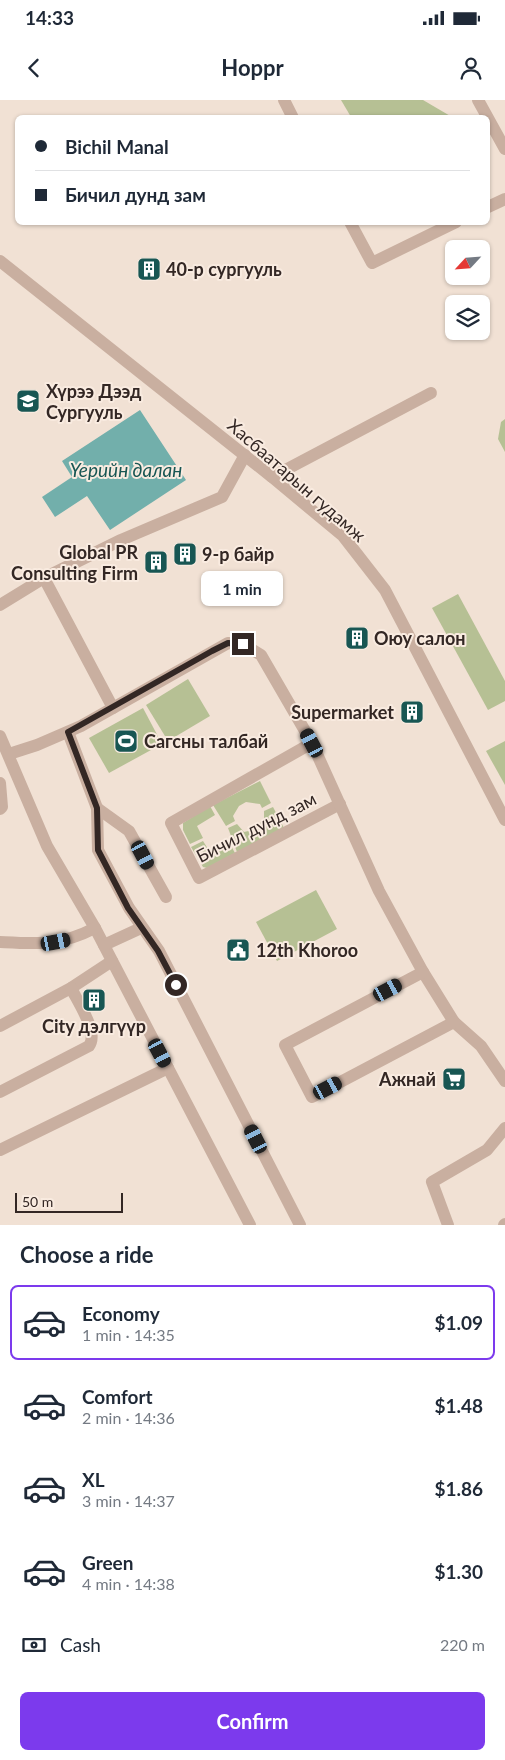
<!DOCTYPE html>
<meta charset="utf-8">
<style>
body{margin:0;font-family:Lato,sans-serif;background:#f6f6f7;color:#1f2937;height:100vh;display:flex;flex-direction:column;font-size:19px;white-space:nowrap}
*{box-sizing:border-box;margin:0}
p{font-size:16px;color:#747a83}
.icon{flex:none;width:28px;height:28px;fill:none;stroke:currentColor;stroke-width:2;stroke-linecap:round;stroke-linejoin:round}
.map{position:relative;height:1125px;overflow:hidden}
.drawer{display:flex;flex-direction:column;background:#fff;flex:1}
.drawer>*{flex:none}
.banner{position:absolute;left:15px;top:15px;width:475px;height:110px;border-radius:8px;box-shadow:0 1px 4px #0004;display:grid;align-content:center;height:110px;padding:0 20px;background:#fff}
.needle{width:32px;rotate:244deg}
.buttons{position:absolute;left:445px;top:140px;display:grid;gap:10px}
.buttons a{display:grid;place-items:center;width:45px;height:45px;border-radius:8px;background:#fff;box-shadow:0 1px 4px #0004;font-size:25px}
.scale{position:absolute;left:15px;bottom:12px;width:108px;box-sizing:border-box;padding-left:5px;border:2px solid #332724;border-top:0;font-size:14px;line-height:18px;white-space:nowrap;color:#332724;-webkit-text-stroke:4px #f9ebe0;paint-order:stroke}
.end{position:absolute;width:22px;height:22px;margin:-11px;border:6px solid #332724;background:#fff;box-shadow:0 0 0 2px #fff}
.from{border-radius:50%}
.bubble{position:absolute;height:35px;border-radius:8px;background:#fff;box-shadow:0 1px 4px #0004;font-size:16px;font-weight:700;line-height:35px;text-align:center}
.car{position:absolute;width:15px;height:30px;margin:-15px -8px;border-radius:6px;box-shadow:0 0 4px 1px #0007;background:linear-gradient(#222 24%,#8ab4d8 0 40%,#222 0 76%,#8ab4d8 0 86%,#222 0)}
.banner b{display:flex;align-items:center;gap:18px;height:48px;font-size:19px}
.banner b+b{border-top:1px solid #e0e1e3}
.banner i{width:12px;height:12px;background:#1f2937}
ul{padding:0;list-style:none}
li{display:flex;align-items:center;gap:15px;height:75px;margin:0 10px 8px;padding:0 10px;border:2px solid transparent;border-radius:8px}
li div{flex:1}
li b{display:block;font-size:19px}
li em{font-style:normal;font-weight:700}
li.on{border-color:#7c3aed}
li>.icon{width:45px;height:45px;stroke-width:1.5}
h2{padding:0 20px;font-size:22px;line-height:60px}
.pay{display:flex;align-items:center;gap:12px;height:55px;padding:0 20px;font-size:19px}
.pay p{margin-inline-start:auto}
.button{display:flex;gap:10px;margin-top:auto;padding:10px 20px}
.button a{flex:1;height:58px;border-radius:8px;background:#7c3aed;color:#fff;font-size:20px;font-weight:700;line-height:58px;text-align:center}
.status{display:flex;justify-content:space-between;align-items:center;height:35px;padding:0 25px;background:#fff;direction:ltr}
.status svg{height:14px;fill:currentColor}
header{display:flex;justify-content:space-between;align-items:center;height:65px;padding:0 20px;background:#fff;font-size:22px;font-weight:700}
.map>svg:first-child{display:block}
.green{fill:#b6c094}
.water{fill:#72afab}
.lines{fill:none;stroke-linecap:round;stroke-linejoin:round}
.minor{stroke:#c9afa0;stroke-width:12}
.route{stroke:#332724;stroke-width:6}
.labels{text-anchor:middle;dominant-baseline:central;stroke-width:4;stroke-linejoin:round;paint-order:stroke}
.poi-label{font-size:18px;font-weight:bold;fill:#332724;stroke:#f9ebe0;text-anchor:start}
.street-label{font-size:18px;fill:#332724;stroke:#f9ebe0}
.water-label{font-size:19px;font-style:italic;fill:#185653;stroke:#f9ebe0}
</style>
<div class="status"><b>14:33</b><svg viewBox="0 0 49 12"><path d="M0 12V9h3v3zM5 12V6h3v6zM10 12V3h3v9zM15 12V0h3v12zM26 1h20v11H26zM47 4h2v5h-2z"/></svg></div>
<header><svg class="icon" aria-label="back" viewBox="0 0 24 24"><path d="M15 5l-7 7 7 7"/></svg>Hoppr<svg class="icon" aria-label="person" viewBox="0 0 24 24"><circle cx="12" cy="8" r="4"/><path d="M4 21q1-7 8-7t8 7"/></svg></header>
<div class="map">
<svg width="505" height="1125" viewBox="0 0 505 1125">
<rect width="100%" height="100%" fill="#f1e1d4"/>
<g class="green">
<path d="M341,0H423L452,17H351Z"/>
<path d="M505,319V352L498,339L501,322Z"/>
<path d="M458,494L505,581V601L488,610L432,508Z"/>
<path d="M188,579L210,616L168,641L146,605Z"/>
<path d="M143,608L162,644L109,673L89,638Z"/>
<path d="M505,641V685L486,651Z"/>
<path d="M260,681L271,703L262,708L260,704L246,702L239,706L233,716L235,721L226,726L213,705Z"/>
<path d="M210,706L215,715L197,726L203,738L190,744L183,730V723Z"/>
<path d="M273,707L284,728L237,752L228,728L237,724L244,732L253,730L264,719V711Z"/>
<path d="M203,741L210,752L230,744L235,753L207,768L203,767L191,747Z"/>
<path d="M316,790L337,829L277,861L256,822Z"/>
</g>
<path class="water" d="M140,310L186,380L110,430L87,396L55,417L42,397L72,377L62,361Z"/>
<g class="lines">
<g class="minor">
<path d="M284,0L293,18"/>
<path d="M478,0L505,49"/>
<path d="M488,107L505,99"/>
<path d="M350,122L372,163L456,122"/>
<path d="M0,161L272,377L343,436L385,490L505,720"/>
<path d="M272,377L431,293"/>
<path d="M44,478L113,608"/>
<path d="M0,505L44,478L121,440L222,397L245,355"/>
<path d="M68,632L97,708L98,750L129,808L159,851L300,1125"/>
<path d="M0,636L47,746L95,828L168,968L0,1050"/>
<path d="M312,643L171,723L199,778L340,704"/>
<path d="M9,654L37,645L81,626L228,543L243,544L261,555L312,643L379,791L423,872L454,922L481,946L505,981"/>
<path d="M0,683L2,707L0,709"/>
<path d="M97,708L129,731L166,797"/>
<path d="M0,842C39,844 60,846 95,828"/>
<path d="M104,845L141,828"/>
<path d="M423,872L285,945L312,997L454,922"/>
<path d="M0,926L71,888L112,861"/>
<path d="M168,968L250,1125"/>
<path d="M0,992L89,946C99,933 78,902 71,888"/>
<path d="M448,1125L432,1082L487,1050L505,1028"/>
<path d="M504,1125L505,1124"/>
</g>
</g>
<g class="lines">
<path class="route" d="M176,885L158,851L128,808L98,750L97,708L68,632L212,551L228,543L243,544"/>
</g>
<defs>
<g id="building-square" transform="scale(1.25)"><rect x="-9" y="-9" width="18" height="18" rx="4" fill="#185653" stroke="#f9ebe0"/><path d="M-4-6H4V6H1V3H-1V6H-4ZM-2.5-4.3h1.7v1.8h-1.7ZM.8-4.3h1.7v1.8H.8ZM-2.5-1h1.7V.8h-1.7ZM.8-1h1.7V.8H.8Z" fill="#fff"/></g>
<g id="school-square" transform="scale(1.25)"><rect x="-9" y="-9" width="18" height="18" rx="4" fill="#185653" stroke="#f9ebe0"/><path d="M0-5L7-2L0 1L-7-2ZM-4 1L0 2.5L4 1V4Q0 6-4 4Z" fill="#fff"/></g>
<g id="stadium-square" transform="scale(1.25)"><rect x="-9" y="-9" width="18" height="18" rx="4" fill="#185653" stroke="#f9ebe0"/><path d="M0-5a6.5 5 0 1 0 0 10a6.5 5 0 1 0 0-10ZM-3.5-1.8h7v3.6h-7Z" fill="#fff"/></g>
<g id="civic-square" transform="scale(1.25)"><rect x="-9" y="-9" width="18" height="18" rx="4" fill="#185653" stroke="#f9ebe0"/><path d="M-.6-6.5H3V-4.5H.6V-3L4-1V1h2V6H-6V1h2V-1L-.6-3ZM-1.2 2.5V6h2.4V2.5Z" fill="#fff"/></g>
<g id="supermarket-square" transform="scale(1.25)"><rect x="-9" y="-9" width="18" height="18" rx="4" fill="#185653" stroke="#f9ebe0"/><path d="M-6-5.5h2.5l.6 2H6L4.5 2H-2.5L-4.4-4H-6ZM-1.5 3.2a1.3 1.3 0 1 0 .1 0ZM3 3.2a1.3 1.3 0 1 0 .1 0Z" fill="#fff"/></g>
</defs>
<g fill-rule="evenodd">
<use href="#building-square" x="149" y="169"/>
<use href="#school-square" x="28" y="301"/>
<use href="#building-square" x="185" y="454"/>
<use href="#building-square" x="156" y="462"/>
<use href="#building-square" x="357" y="538"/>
<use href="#building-square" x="412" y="612"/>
<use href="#stadium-square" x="126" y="641"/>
<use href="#civic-square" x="238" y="850"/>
<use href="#building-square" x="94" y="900"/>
<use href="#supermarket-square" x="454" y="979"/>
</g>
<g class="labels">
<g class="poi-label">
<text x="166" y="169">40-р сургууль</text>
<text x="46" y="291">Хүрээ Дээд<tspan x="46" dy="21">Сургууль</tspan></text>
<text x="138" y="452" text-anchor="end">Global PR<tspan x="138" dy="21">Consulting Firm</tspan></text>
<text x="202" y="454">9-р байр</text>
<text x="374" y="538">Оюу салон</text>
<text x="394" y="612" text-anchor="end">Supermarket</text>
<text x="144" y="641">Сагсны талбай</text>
<text x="256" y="850">12th Khoroo</text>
<text x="94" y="926" text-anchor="middle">City дэлгүүр</text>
<text x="436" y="979" text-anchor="end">Ажнай</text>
</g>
<g class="street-label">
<text transform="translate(297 380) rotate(41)">Хасбаатарын гудамж</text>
<text transform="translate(256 727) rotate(-27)">Бичил дунд зам</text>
</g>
<g class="water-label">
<text x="126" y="369">Үерийн далан</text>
</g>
</g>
</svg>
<div class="buttons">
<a><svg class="needle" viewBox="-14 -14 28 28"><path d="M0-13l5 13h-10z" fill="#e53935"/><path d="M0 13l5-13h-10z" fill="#747a83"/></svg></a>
<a><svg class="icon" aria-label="layers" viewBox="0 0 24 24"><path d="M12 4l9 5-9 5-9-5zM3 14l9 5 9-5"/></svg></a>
</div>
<div class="scale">50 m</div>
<i class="end from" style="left:176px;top:885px"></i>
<i class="end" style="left:243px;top:544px"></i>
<div class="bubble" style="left:201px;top:471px;width:82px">1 min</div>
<i class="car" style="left:312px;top:643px;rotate:332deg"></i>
<i class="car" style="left:143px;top:755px;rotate:152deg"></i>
<i class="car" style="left:56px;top:842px;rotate:79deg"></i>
<i class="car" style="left:388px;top:890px;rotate:62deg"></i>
<i class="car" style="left:160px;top:953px;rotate:152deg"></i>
<i class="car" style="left:328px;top:988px;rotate:62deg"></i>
<i class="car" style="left:256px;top:1039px;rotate:333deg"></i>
<div class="banner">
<b><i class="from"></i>Bichil Manal</b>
<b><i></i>Бичил дунд зам</b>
</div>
</div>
<section class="drawer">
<h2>Choose a ride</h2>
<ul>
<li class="on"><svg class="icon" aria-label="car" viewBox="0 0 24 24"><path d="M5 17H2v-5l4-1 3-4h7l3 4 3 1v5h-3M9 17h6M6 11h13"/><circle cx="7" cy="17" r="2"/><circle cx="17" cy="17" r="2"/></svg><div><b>Economy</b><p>1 min · 14:35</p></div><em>$1.09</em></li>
<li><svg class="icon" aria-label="car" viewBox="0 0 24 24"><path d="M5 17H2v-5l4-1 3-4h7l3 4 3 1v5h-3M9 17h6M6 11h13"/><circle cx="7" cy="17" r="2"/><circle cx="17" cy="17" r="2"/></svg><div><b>Comfort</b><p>2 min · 14:36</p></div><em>$1.48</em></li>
<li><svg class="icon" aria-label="car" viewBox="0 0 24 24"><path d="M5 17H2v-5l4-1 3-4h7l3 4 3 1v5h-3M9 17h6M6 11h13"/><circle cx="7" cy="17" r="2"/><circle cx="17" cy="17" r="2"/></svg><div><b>XL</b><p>3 min · 14:37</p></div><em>$1.86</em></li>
<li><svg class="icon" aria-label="car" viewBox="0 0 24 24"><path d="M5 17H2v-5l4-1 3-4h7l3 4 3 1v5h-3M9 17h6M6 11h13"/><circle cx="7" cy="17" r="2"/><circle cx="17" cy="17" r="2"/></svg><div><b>Green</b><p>4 min · 14:38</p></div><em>$1.30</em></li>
</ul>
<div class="pay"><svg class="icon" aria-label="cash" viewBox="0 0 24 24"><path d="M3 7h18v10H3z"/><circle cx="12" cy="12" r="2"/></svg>Cash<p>220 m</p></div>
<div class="button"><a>Confirm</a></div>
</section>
